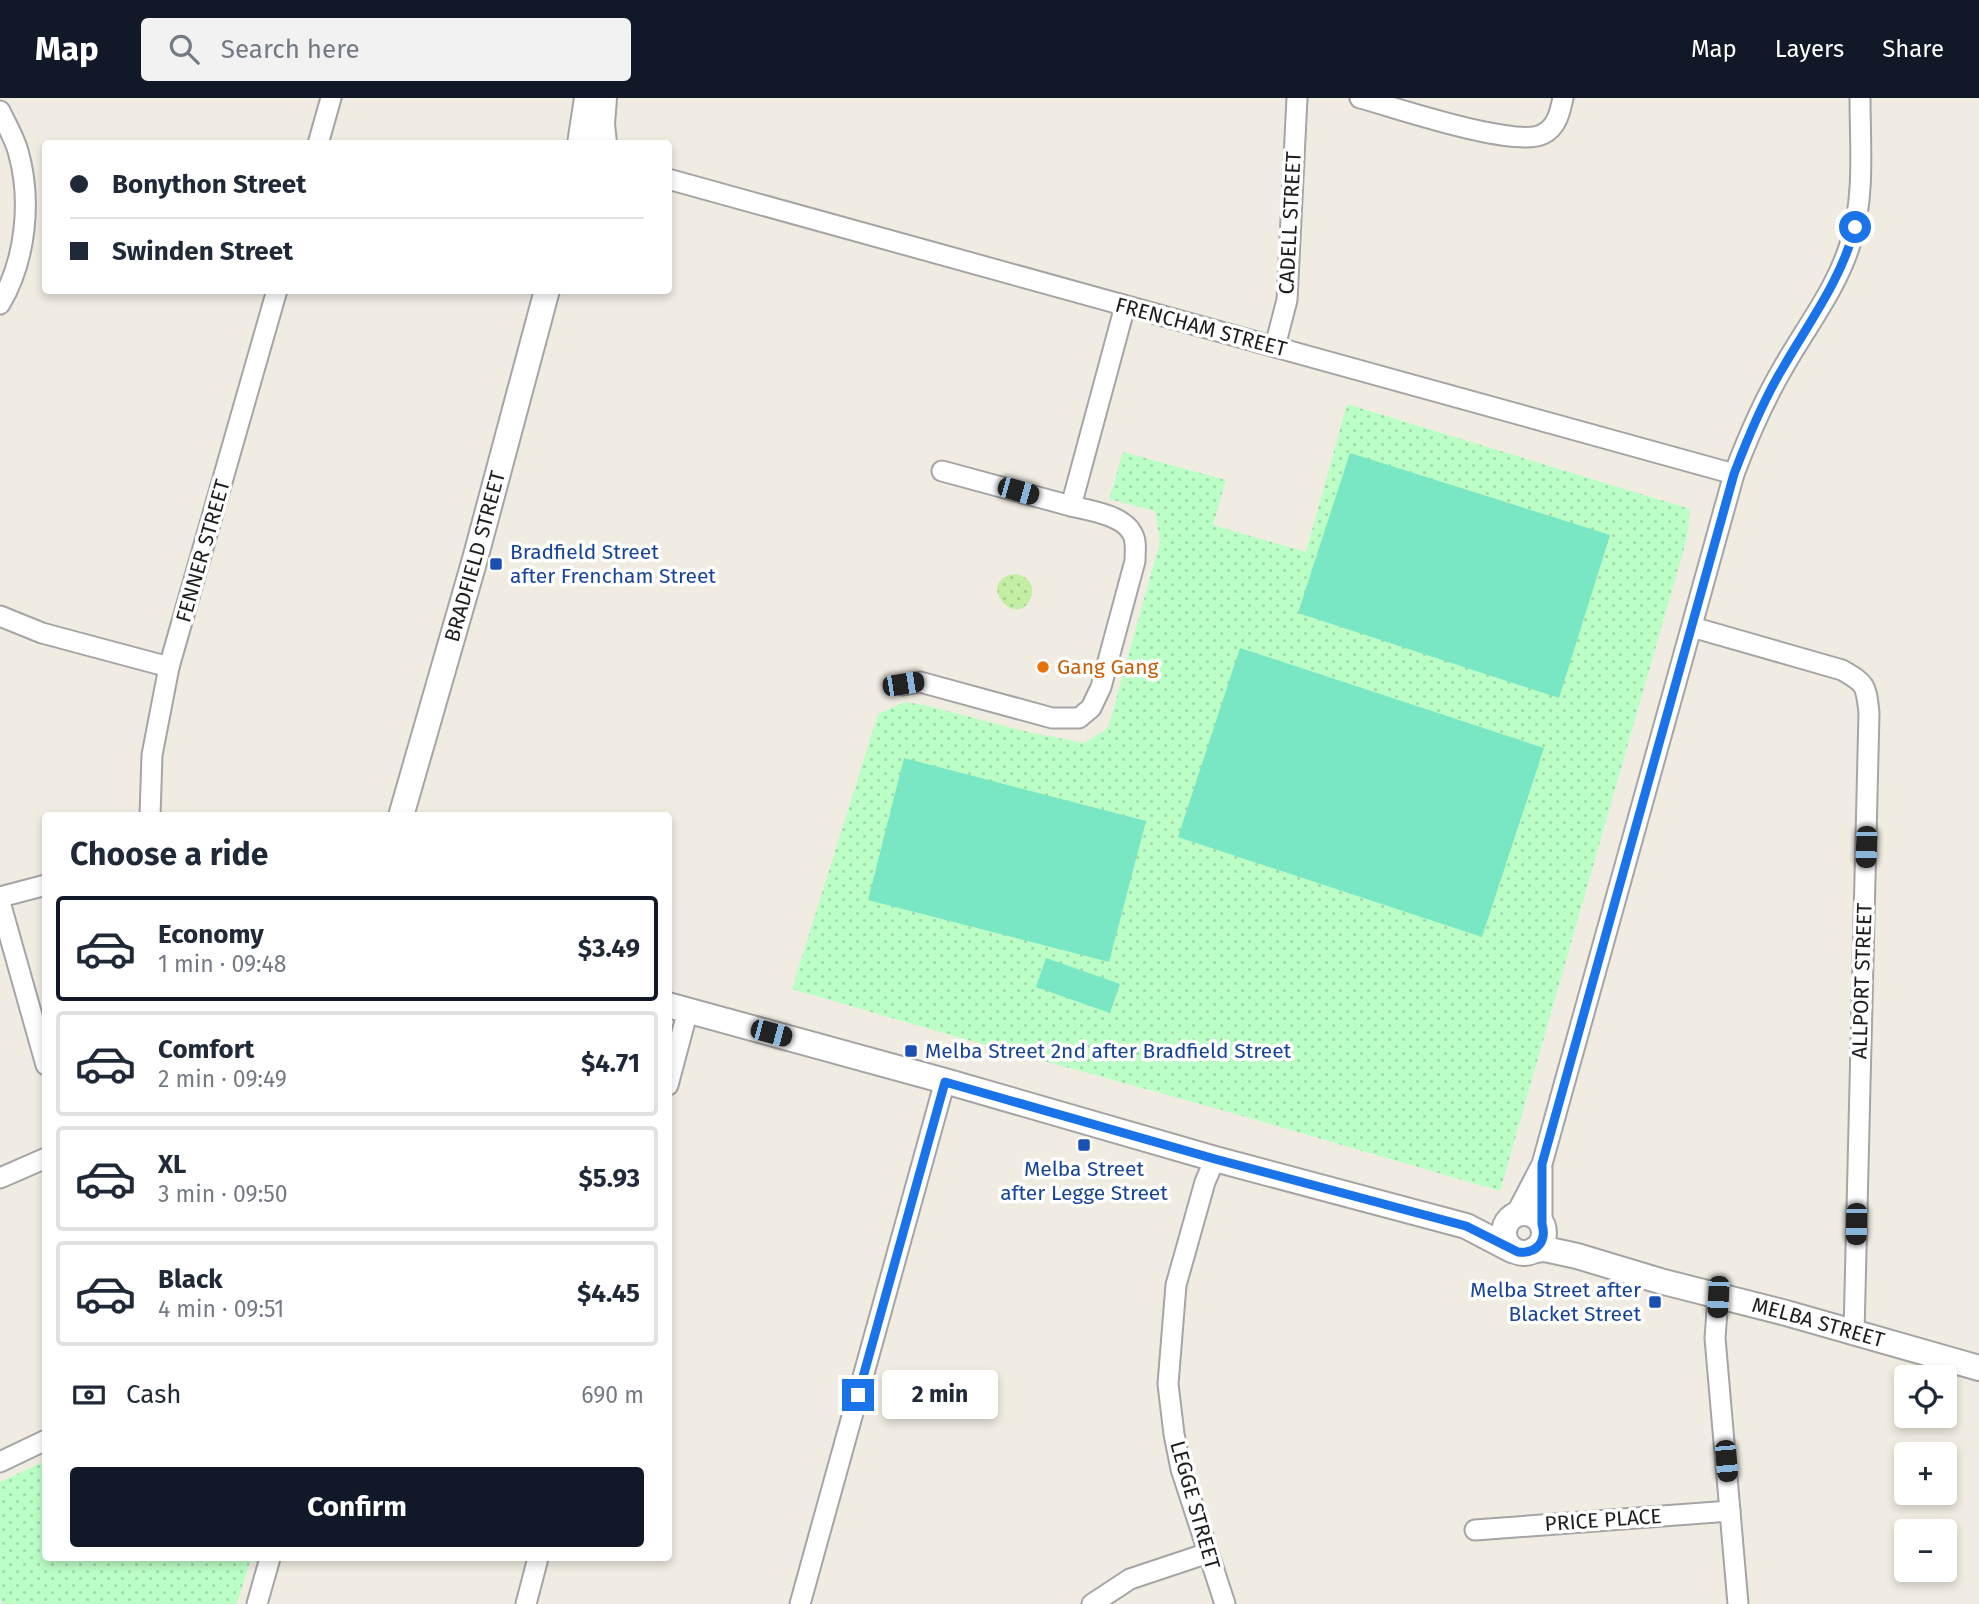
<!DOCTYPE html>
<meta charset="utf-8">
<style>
body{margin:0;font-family:"Fira Sans",sans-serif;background:#f2f2f3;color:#1f2937;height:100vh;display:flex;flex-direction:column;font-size:26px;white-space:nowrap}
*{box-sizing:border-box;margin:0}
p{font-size:23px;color:#747a83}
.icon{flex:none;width:38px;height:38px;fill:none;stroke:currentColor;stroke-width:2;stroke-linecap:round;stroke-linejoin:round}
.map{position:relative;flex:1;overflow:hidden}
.details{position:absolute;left:42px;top:714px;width:630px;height:749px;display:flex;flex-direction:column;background:#fff;border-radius:7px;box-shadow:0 4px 10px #0003}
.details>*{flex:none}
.banner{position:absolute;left:42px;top:42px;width:630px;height:154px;border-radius:7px;box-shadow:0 4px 10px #0003;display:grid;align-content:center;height:154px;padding:0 28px;background:#fff}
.fabs{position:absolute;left:1894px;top:1267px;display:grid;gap:14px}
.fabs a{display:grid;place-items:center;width:63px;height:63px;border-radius:7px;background:#fff;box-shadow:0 4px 10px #0003;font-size:35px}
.end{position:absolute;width:32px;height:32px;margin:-16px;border:9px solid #1a73e8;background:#fff;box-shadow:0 0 0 4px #fff}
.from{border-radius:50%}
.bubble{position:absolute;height:49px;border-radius:7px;background:#fff;box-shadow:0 4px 10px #0003;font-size:23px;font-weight:700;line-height:49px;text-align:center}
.car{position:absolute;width:21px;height:42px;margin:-21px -10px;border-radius:9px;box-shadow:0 0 5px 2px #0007;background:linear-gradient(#222 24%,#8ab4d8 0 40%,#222 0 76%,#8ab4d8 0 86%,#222 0)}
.banner b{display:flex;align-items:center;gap:24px;height:66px;font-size:26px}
.banner b+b{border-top:2px solid #e0e1e3}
.banner i{width:18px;height:18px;background:#1f2937}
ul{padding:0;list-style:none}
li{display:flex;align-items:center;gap:21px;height:105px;margin:0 14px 10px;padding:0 14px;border:4px solid #e0e1e3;border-radius:7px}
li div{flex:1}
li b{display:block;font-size:26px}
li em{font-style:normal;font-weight:700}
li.current{border-color:#111827}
li>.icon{width:63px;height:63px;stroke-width:1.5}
h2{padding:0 28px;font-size:32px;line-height:84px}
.pay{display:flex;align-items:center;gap:18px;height:77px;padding:0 28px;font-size:26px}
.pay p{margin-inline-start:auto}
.primary-button{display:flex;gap:14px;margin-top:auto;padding:14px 28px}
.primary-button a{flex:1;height:80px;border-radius:7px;background:#111827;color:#fff;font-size:28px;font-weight:700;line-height:80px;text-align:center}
header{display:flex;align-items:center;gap:42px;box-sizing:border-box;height:98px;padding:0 35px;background:#111827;color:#fff}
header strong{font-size:33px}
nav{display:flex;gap:38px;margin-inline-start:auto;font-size:24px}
.search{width:490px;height:63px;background:#f2f2f3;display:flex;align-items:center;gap:18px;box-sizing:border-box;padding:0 24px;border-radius:7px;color:#747a83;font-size:26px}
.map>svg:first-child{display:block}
.grass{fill:url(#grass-dots)}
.park{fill:url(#park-dots)}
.pitch{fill:#79e6c4}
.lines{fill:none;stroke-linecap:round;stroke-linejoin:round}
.minor-casing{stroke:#a5a5a5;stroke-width:23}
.tertiary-casing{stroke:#a5a5a5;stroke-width:28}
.minor{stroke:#fff;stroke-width:19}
.tertiary{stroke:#fff;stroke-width:24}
.route{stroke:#1a73e8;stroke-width:9}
.transit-dot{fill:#1a4fb4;stroke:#fff;stroke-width:2.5}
.food-dot{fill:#e8710a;stroke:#fff;stroke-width:2.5}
.labels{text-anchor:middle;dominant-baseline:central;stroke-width:7;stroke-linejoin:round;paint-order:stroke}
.street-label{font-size:21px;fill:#1e1e1e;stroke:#fff}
.transit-label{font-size:21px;fill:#164399;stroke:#fff;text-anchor:start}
.food-label{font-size:21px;fill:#c56008;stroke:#fff;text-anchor:start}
</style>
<header>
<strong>Map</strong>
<div class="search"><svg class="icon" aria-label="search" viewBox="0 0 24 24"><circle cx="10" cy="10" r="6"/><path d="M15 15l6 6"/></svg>Search here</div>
<nav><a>Map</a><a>Layers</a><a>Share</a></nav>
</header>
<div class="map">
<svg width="1979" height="1506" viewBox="0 0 1979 1506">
<defs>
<pattern id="grass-dots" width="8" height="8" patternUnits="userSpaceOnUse" patternTransform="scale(1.75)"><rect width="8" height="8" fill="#c3eea4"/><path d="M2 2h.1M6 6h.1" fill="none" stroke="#a7cc8d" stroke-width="1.8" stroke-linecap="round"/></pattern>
<pattern id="park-dots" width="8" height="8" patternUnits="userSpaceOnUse" patternTransform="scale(1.75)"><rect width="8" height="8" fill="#bbfec6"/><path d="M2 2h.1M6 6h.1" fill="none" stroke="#a0d9aa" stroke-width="1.8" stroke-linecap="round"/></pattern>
</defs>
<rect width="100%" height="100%" fill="#f0ece2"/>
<path class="grass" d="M1014,476C1026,477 1036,486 1031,499C1018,534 973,484 1014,476Z"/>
<g class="park">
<path d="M1347,306L1690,411L1687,440L1500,1093L1229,1014L957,939L792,891L878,616L905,604L924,607L1028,634L1084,645L1108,630L1160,444L1155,413L1109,401L1123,354L1226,382L1213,427L1306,454Z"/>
<path d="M45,1363L46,1460H251L237,1506H3L0,1500V1384Z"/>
</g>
<g class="pitch">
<path d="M1350,355L1610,437L1559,600L1298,515Z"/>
<path d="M1240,550L1544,650L1482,839L1178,739Z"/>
<path d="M904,660L1146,723L1109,864L868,802Z"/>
<path d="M1046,860L1120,886L1110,915L1036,889Z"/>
</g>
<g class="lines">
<g class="minor-casing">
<g id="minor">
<path d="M1360,0C1394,9 1516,51 1543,36C1557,29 1560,14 1563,0"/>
<path d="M0,13C6,26 14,39 18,53C32,102 26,162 0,206"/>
<path d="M318,46L331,0"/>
<path d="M668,81L1734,376"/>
<path d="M1275,248L1287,202L1297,0"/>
<path d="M942,373L1071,408"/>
<path d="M0,518L42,535L169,569"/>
<path d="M1692,529L1842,572C1867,586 1866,588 1869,615L1854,1235"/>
<path d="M903,587L920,584L1052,620H1079L1091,610L1101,589L1135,463C1135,453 1137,443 1132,435C1123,417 1088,412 1071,408L1125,208"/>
<path d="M150,718L152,657L169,569L277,192"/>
<path d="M0,799L46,787"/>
<path d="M0,804L46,967"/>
<path d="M668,987L688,912"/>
<path d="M1215,1061L1205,1084L1176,1187L1168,1286L1174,1336L1181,1371L1225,1506"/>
<path d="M0,1080L46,1060"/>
<path d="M1516,1116L1542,1066L1734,376C1748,339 1763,304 1783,270C1806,229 1838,189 1851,143C1865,98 1860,47 1860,0"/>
<path d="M1542,1126V1070"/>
<path d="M1718,1199L1715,1240L1738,1506"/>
<path d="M0,1364L46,1342"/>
<path d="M1475,1432L1730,1413"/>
<path d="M257,1506L270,1460"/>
<path d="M526,1506L538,1460"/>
<path d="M800,1506L945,983"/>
<path d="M1092,1506L1130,1481L1208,1455"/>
</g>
</g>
<g class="tertiary-casing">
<g id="tertiary">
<path d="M604,45L602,26L604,0"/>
<path d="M580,46L587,0"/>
<path id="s1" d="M401,718L475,461L547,192"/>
<path d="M668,907L945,983L1215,1061L1466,1128L1512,1152"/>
<circle cx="1524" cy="1135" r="20"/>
<path id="s2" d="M1534,1152L1545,1151L1577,1158L1660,1183L1786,1215L1979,1270"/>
</g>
</g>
<use href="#minor" class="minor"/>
<use href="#tertiary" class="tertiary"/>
</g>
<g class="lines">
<path class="route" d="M858,1297L945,984L1215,1061L1466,1128L1518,1154C1537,1156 1547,1143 1542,1126V1066L1734,376C1748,339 1763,302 1784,268C1810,223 1842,180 1855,129"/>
</g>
<g class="transit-dot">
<rect x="489" y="459" width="14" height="14" rx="3.5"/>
<rect x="904" y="946" width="14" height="14" rx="3.5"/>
<rect x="1077" y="1040" width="14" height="14" rx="3.5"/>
<rect x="1648" y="1197" width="14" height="14" rx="3.5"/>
</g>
<circle class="food-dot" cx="1043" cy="569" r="7"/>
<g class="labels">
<g class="street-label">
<text transform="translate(1290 125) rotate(-87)">CADELL STREET</text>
<text transform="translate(1201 229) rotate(15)">FRENCHAM STREET</text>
<text transform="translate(203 453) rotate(-74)">FENNER STREET</text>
<text stroke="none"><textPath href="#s1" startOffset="270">BRADFIELD STREET</textPath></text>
<text transform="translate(1862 883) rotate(-88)">ALLPORT STREET</text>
<text stroke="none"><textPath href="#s2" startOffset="294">MELBA STREET</textPath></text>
<text transform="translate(1195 1407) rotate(74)">LEGGE STREET</text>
<text transform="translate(1603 1422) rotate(-4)">PRICE PLACE</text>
</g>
<g class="transit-label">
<text x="510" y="454">Bradfield Street<tspan x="510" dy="24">after Frencham Street</tspan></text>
<text x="925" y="953">Melba Street 2nd after Bradfield Street</text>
<text x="1084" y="1071" text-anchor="middle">Melba Street<tspan x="1084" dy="24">after Legge Street</tspan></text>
<text x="1641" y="1192" text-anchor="end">Melba Street after<tspan x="1641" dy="24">Blacket Street</tspan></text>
</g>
<g class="food-label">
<text x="1057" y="569">Gang Gang</text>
</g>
</g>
</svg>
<div class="fabs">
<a><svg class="icon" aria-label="locate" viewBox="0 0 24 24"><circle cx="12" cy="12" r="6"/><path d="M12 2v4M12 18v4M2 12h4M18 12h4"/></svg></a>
<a>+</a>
<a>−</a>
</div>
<i class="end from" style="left:1855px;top:129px"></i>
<i class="end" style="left:858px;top:1297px"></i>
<div class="bubble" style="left:882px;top:1272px;width:116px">2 min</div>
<i class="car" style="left:1018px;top:393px;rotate:106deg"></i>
<i class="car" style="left:903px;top:586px;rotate:81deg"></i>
<i class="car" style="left:1866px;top:749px;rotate:182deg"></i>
<i class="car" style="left:771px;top:935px;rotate:105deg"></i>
<i class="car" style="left:1856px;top:1126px;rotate:181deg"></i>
<i class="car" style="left:1718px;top:1199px;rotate:183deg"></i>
<i class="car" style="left:1726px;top:1363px;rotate:175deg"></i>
<div class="banner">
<b><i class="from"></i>Bonython Street</b>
<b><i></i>Swinden Street</b>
</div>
<section class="details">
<h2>Choose a ride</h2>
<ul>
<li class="current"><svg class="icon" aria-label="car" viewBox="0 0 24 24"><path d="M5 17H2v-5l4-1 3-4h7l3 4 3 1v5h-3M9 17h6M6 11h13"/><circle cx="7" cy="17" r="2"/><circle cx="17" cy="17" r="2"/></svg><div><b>Economy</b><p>1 min · 09:48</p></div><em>$3.49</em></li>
<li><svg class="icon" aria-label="car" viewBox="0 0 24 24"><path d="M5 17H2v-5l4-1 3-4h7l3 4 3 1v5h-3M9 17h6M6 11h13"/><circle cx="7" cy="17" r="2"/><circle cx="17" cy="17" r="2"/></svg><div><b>Comfort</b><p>2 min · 09:49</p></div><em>$4.71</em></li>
<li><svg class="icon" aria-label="car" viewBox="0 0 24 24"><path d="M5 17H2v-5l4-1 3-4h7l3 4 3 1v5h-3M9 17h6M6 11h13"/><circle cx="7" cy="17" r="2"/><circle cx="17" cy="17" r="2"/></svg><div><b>XL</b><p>3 min · 09:50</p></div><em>$5.93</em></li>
<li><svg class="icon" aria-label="car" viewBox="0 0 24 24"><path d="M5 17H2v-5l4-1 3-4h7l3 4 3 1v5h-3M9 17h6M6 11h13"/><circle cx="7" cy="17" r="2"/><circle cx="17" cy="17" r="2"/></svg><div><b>Black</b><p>4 min · 09:51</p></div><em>$4.45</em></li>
</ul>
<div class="pay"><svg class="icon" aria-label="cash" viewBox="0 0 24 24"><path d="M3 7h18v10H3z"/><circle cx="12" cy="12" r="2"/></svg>Cash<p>690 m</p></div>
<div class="primary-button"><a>Confirm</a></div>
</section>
</div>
